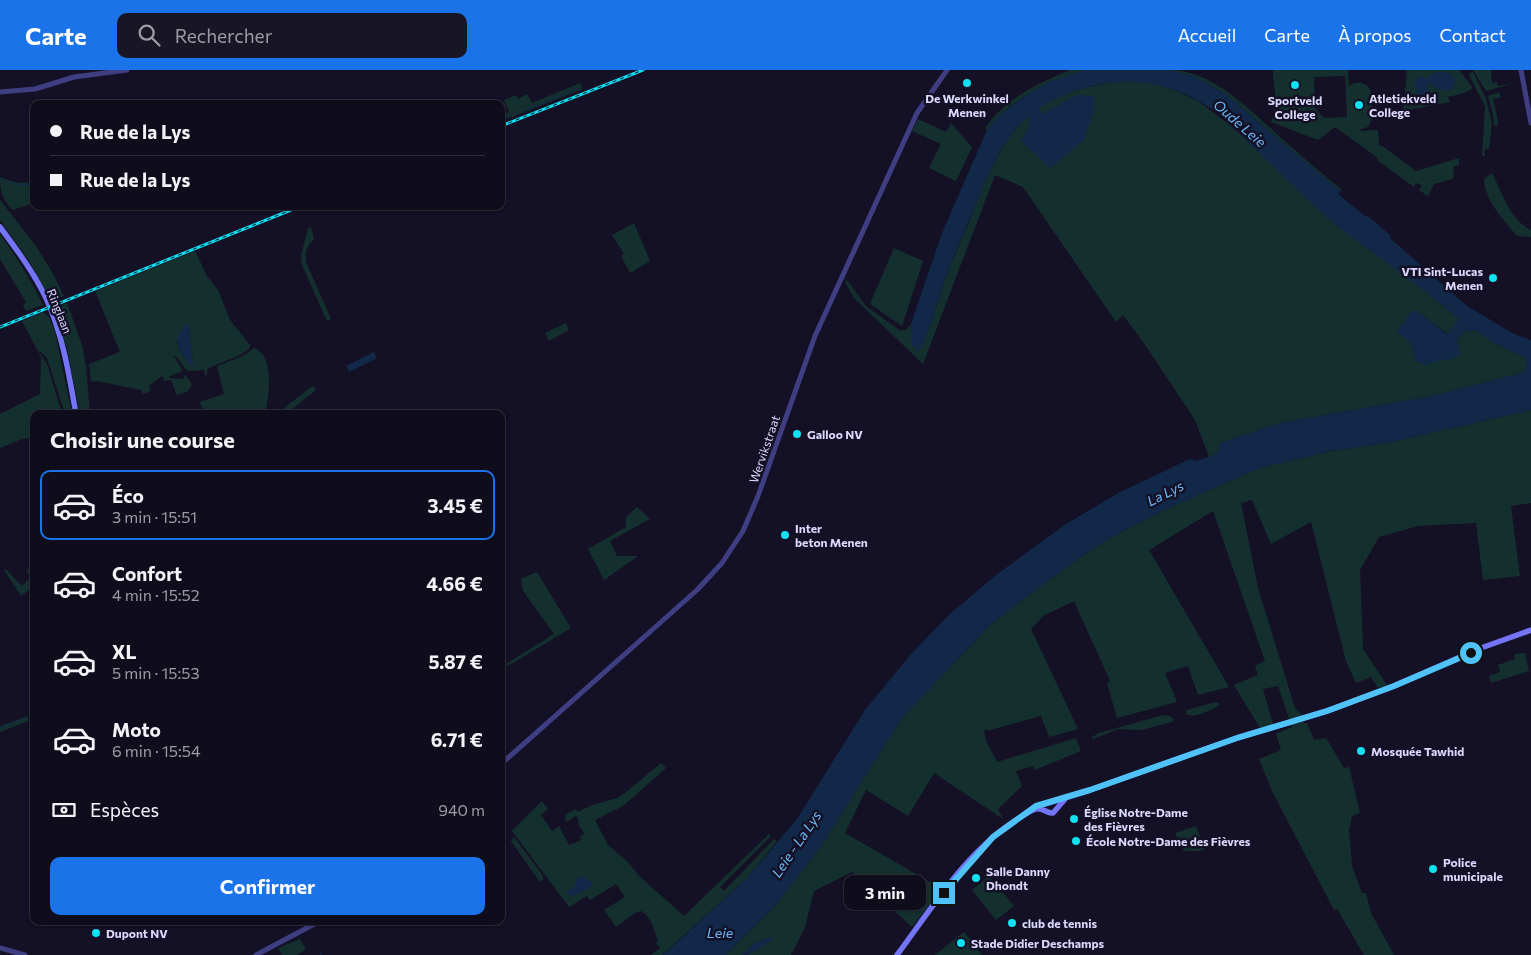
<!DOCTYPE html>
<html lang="fr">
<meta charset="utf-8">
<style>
body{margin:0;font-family:Commissioner,sans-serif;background:#181625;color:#f1f3f6;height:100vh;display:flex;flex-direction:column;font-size:19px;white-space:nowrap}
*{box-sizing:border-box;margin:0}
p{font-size:16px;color:#9b9ca3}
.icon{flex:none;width:28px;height:28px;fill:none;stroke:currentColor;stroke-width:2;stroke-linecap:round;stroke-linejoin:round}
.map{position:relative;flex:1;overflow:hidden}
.details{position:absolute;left:30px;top:340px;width:475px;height:515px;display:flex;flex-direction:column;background:#0f0d1c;border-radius:10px;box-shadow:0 1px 4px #0004,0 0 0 1px #2f2d3b}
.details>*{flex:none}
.guide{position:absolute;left:30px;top:30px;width:475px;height:110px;border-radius:10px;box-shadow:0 1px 4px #0004,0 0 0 1px #2f2d3b;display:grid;align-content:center;height:110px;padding:0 20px;background:#0f0d1c}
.end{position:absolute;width:22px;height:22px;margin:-11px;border:6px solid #4fc3f7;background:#111;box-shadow:0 0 0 2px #111}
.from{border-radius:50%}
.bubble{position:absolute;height:35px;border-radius:10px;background:#0f0d1c;box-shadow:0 1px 4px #0004,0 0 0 1px #2f2d3b;font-size:16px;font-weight:700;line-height:35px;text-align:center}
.guide b{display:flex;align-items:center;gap:18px;height:48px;font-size:19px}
.guide b+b{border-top:1px solid #2f2d3b}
.guide i{width:12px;height:12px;background:#f1f3f6}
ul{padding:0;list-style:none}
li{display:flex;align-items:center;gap:15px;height:70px;margin:0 10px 8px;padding:0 10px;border:2px solid transparent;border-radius:10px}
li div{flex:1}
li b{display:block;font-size:19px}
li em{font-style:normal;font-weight:700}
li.on{border-color:#1a73e8}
li>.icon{width:45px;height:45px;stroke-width:1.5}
h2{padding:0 20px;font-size:22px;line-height:60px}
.pay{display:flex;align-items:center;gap:12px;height:55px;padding:0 20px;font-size:19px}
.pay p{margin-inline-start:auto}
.button{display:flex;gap:10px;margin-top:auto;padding:10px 20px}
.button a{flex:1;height:58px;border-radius:10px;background:#1a73e8;color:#fff;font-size:20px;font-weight:700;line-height:58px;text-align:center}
header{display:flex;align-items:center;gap:30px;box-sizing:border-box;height:70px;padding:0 25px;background:#1a73e8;color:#fff}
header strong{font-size:24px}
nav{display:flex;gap:28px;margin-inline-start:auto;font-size:18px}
.search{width:350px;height:45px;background:#181625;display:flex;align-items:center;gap:12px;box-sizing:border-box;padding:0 18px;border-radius:10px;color:#9b9ca3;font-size:19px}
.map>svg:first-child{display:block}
.green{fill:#14302e;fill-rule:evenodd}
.water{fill:#112849}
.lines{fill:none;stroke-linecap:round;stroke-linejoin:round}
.stream{stroke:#112849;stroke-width:1}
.tertiary{stroke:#3f3e82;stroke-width:5}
.secondary{stroke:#7474f7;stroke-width:5.5}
.rail-casing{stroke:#0fe1f2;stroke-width:3}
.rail{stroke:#141126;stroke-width:1;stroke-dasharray:4;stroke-linecap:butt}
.route{stroke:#4fc3f7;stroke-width:6}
.poi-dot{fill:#0fe1f2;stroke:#141126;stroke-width:2}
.labels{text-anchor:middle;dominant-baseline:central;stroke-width:5;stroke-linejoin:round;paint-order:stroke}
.poi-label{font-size:12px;font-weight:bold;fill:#dbd8fd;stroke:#141126;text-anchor:start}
.street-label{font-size:12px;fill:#dbd8fd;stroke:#141126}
.water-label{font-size:14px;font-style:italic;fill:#6cbaf7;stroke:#141126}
</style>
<header>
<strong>Carte</strong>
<div class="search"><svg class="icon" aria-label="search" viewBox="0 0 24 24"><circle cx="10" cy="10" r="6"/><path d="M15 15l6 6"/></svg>Rechercher</div>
<nav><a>Accueil</a><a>Carte</a><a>À propos</a><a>Contact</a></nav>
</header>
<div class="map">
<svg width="1531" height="885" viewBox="0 0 1531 885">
<rect width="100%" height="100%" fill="#141126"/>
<g class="green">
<path d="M1071,0H1085C1044,14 1015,26 987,60L985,58C1005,29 1039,12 1071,0Z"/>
<path d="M1170,0C1215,0 1257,47 1289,75C1306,90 1324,105 1342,120L1340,121L1224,23L1193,6Z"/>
<path d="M1273,0H1348L1349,16C1357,10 1366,12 1371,21L1373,47L1368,57L1358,60L1362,61L1378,60L1379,77L1381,75L1416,101L1459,88V95L1454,96L1453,109L1434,114L1428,126L1419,120L1422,115L1416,113L1414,117L1377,90L1378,88L1335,57L1318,70L1271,52C1280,29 1273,22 1273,0ZM1345,6L1347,47L1324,48L1315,38L1314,7Z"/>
<path d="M1407,0H1459L1473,18L1464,23L1448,27L1450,32L1403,41Z"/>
<path d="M1473,0H1491L1492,13L1497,12L1498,16L1519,12L1486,21Z"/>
<path d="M1473,2L1486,29L1492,54L1489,79H1485V86H1482L1485,36L1469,5L1470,3Z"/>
<path d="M1119,11L1149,12L1174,20L1198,31L1230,55L1332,151L1416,213L1459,249L1448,264L1414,239L1459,286L1457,270L1463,262L1475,260L1496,274L1526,288L1527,295L1524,302L1427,327L1280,353L1220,373L1217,384L1209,387L1195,350L1146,276L1123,245L1116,252L1023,117L995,105L923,294L854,228L845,212L847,210L866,236L899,260H906L911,254V274L919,281C931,258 937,232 946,207C954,186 962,167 971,147C986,109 1001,67 1034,41C1058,22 1090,16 1119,11Z"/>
<path d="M580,13L583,19L501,51V46L509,42L504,30L516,25L518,29L527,24L532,33Z"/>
<path d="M1499,22L1501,27L1493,29L1498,51L1497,56H1494L1493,45L1488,26Z"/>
<path d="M918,49L946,62L951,53L972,77L956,111L929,98L941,74L912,61Z"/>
<path d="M1492,103C1503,124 1509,149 1531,160V167L1517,166C1503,149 1485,131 1484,109Z"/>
<path d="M0,107C12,112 21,114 34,112V133L12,140C3,129 0,122 0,107Z"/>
<path d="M0,130L36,176L52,202L64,226L53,230L51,225L49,226L27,188L0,150Z"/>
<path d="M634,153L650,191L630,203L621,186L624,184L612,165Z"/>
<path d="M311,157L314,169C306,177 305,181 306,192L331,249L327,251L302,195L301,186L308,158Z"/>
<path d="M0,164C16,187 31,209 43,235L26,241L23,235L26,232L0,189Z"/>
<path d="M894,178L923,191L902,256L870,234Z"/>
<path d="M195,181L207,206L218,220L230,250L250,275L249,279L238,286L208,298L206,308L204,300L187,301L176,286H174L183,301L170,306L169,308L183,309L185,304L192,315L187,322L177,325L171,310L163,311L164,308L162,306L149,316L150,321L143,324L141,320L97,311L91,312L89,294L120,282L95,221ZM184,260H189L193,293L191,295L180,281L177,272Z"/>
<path d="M67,233L82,275L86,296L90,344H80L67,278L55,243L58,241L56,238Z"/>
<path d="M43,242L49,247L55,262L72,344H65L47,288L40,281L39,282L47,294L62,344H34V367L22,369L0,378V344L40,324L41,287L22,251Z"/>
<path d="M566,253L569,260L549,271L545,263Z"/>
<path d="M254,278C275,285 269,327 265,344H204L200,332L224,324L217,296L243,286Z"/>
<path d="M312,316L316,320L286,344H277Z"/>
<path d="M1531,340V433L1511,436L1520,506L1483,510L1476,453L1418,456L1379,467L1360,500L1363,579L1387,615L1378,618L1371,607L1356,613L1346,591L1311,452L1271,474L1252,430L1241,433L1258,518L1295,638L1301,644L1304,653H1307L1314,670L1326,668L1344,698L1349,697L1360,743L1352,746L1349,760L1352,796L1362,823H1366L1371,843L1394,885H1364L1337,839L1334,840L1272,721L1259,689L1281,680L1276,664L1292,657L1278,616L1263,619L1273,654L1260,658L1234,615L1258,605L1255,596L1265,591L1213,441L1149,480L1229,617L1198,625L1188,596L1165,603L1177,632L1117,648L1107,613L1110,611L1074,531L1043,546L1031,559L1078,659L1049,667L1041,646L990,660H984L986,671L997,692L1076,668L1081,681L1035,700L1033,696L1016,701L1022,716L998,739L1003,749L934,703L908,746L866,720L845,763L942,819L912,857L852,802L814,821L805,857L791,885H747L772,867L754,873L742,885H725L774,837L819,779L902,648L990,555L1034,521L1088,482L1128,458L1182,432L1260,398L1331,381L1386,373Z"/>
<path d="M637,437L650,449L610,471L617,486H638L604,510L588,479L626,457V447Z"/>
<path d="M28,498L34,503V516L21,526L4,500L6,499L22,516L30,508L27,501Z"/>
<path d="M537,502L571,558L508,596L506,594L554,564L523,521L521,509Z"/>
<path d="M1525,583L1529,601L1491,613L1489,606L1500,602L1498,595L1515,589L1514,584Z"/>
<path d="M1216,632L1220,634C1214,640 1193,649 1186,644V641L1190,639Z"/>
<path d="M1163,645L1170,646L1174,650L1172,652L1141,660L1118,659L1093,669L1092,667L1099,663Z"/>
<path d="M28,646V651L0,662V656Z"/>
<path d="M661,693L666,698L623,736L595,750L608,775L628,792L639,806L684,846L769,764L771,766L720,817L724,821L774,769L777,771L746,809L662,885H651L660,878L656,873L658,871C654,860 651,846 641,841L635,843L616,857L604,840L625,827L616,814L590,830L587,826L569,837L512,761L542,731L548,739L541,745L552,761L559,756L569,775L581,770L580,766L585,764L579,756L578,748L576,746L566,752L565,745L576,739L578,742L592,735L617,728L625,723Z"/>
<path d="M1196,756L1205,779L1200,781H1184L1175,763Z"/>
<path d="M514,767L543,806V810L540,812L511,771Z"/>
<path d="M989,806L1014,836L996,850L972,820Z"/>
<path d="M964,862L982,885H935Z"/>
<path d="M300,869L306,879L297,885H282L278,878Z"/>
</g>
<g class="water">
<path d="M1085,0H1170L1193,6L1224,23L1340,121L1338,124L1366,147L1368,146L1391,166L1390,168L1467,236L1514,264L1531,270V340L1386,373L1331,381L1260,398L1182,432L1128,458L1088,482L1034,521L990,555L902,648L819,779L774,837L725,885H663L746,809L797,749L865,640L911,584L950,544L996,505L1066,454L1120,422L1190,389L1197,391L1217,384L1220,373L1280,353L1427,327L1524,302L1527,295L1526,288L1496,274L1475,260L1463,262L1457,270L1460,286L1424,295L1415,290L1411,273L1396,262L1414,239L1447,264L1459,249C1437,231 1416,214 1393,197C1373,182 1351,168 1332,152C1304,127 1277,100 1250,74C1237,61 1223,46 1207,36C1153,2 1093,5 1039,38L1043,44L1076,25L1094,26V40L1084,70L1050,98L1021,71L1030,55L1029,46C1004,66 990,99 979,127C968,153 956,179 946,206C937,231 931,258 919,282L911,274V254L942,163L987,60L1001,44L1029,23L1049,12Z"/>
<path d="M1437,2C1446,2 1451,1 1455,11L1452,20C1445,21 1433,20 1429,12L1427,13V24L1423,27L1416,29L1415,27L1417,20L1415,12L1416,9L1423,6L1426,9L1428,8L1431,4Z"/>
<path d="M185,254L188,255L189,260L193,294L191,296C183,285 175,277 179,263L183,260Z"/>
<path d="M374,282L377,288L349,302L346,296Z"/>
<path d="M584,805L586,809L593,813L592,816L572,827L567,822L574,817L577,809Z"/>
<path d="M772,867L773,869C764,875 752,885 742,885L754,873Z"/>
</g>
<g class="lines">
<g class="stream">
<path d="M501,49L581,18"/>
<path d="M0,110L20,115L34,114"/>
<path d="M0,658L27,647"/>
<path d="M319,881L321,885"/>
</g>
<g class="tertiary">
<path d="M1521,0L1531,53"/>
<path d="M0,22L35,19L74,7L127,0"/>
<path d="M501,694L697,520L722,493L743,461L758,426L815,266L917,43L947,0"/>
<path d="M0,878L25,885"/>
<path d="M256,885L320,851"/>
</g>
<g class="secondary">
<path d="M0,157C17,180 34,203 46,228C63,265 69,305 76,344"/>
<path d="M1025,744L1036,737L1090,720L1237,668L1327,641L1394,616L1481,578L1531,560"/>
<path d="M897,885C932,838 968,779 1019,748C1024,745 1030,741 1036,739C1043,737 1047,744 1053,743L1065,729"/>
</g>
<g class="rail-casing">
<g id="rail">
<path d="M501,56L643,0"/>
<path d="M0,257L301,136"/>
</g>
</g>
<use href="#rail" class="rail"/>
</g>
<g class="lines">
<path class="route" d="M944,823L993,767L1036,736L1090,720L1237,668L1327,641L1394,616L1471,583"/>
</g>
<g class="poi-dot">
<circle cx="967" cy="13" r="5"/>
<circle cx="1295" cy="15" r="5"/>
<circle cx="1359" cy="35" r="5"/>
<circle cx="1493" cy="208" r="5"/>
<circle cx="797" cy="364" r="5"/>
<circle cx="785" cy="465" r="5"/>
<circle cx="1361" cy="681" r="5"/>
<circle cx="1074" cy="749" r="5"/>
<circle cx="1076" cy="771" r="5"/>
<circle cx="1433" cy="799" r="5"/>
<circle cx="976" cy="808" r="5"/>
<circle cx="1012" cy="853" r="5"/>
<circle cx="96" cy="863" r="5"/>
<circle cx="961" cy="873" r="5"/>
</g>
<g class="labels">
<g class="poi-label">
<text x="967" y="28" text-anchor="middle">De Werkwinkel<tspan x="967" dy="14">Menen</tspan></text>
<text x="1369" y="28">Atletiekveld<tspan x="1369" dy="14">College</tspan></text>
<text x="1295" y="30" text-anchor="middle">Sportveld<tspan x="1295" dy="14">College</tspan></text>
<text x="1483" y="201" text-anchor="end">VTI Sint-Lucas<tspan x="1483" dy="14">Menen</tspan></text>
<text x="807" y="364">Galloo NV</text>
<text x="795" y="458">Inter<tspan x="795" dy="14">beton Menen</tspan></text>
<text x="1371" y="681">Mosquée Tawhid</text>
<text x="1084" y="742">Église Notre-Dame<tspan x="1084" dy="14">des Fièvres</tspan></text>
<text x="1086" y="771">École Notre-Dame des Fièvres</text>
<text x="1443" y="792">Police<tspan x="1443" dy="14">municipale</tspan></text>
<text x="986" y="801">Salle Danny<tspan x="986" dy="14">Dhondt</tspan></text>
<text x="1022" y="853">club de tennis</text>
<text x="106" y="863">Dupont NV</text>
<text x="971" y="873">Stade Didier Deschamps</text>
</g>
<g class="street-label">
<text transform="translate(60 241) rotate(68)">Ringlaan</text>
<text transform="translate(764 379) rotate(-71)">Wervikstraat</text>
</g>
<g class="water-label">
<text transform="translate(1240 53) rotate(41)">Oude Leie</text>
<text transform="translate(1165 423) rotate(-27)">La Lys</text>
<text transform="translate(796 774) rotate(-56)">Leie - La Lys</text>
<text x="720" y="862">Leie</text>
</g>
</g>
</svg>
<i class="end from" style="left:1471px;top:583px"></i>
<i class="end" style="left:944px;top:823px"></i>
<div class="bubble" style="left:844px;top:805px;width:82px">3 min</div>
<div class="guide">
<b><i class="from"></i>Rue de la Lys</b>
<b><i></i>Rue de la Lys</b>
</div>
<section class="details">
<h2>Choisir une course</h2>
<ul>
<li class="on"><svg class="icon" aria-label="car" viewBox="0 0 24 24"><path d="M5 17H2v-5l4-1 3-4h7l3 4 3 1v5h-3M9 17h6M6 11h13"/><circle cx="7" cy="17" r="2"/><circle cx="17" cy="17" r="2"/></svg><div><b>Éco</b><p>3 min · 15:51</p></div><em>3.45 €</em></li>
<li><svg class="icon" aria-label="car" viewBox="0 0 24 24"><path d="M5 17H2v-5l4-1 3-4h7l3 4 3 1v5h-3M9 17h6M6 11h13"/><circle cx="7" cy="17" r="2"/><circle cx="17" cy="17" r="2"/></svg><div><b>Confort</b><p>4 min · 15:52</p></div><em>4.66 €</em></li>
<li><svg class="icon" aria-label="car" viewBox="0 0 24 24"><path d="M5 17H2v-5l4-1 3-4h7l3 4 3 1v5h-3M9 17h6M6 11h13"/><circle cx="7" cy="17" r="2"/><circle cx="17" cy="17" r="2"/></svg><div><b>XL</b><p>5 min · 15:53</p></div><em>5.87 €</em></li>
<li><svg class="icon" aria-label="car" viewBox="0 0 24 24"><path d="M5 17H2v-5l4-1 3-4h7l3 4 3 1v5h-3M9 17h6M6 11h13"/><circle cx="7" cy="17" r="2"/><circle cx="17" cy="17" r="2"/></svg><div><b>Moto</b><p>6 min · 15:54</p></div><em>6.71 €</em></li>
</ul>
<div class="pay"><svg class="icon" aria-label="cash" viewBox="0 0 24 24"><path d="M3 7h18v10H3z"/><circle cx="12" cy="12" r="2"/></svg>Espèces<p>940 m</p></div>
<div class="button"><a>Confirmer</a></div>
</section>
</div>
